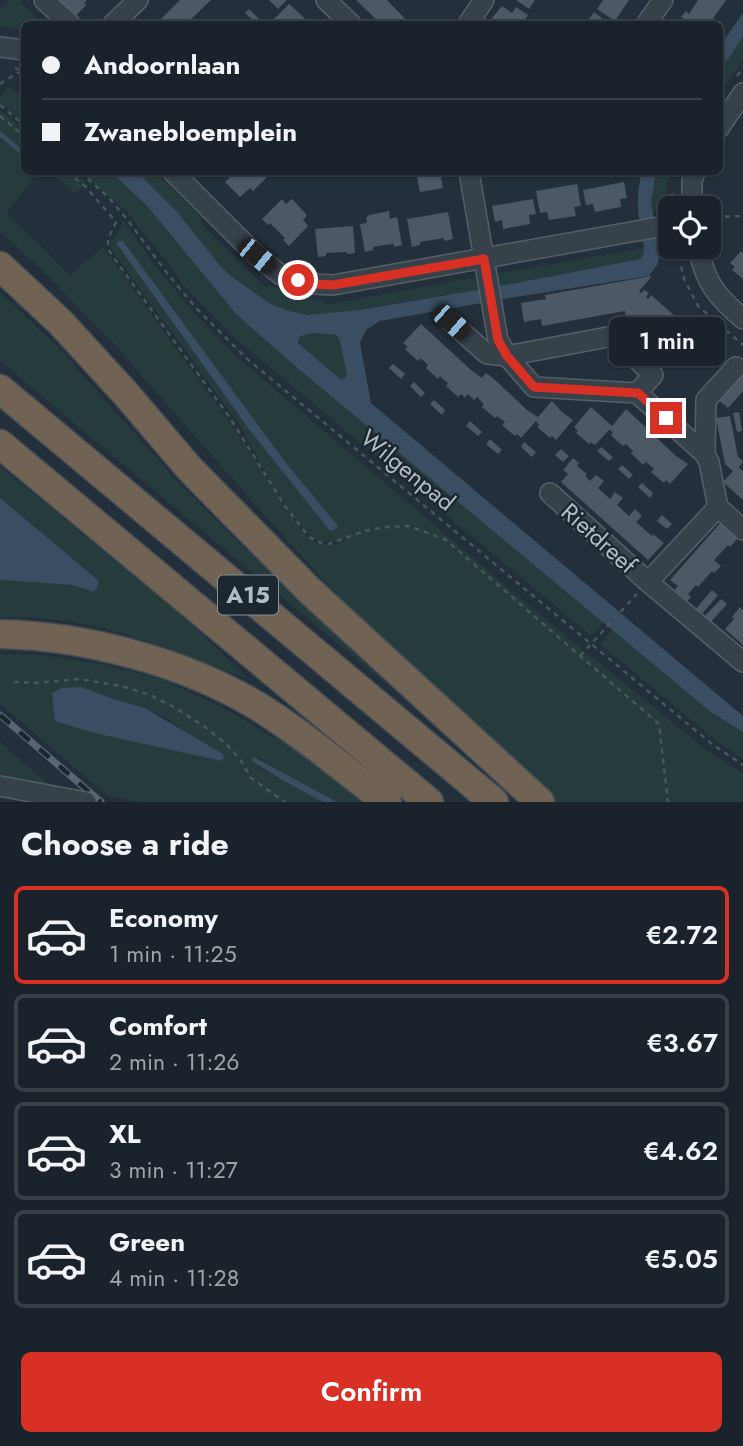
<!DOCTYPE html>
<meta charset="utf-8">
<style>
body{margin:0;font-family:Jost,sans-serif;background:#272f38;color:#f1f3f6;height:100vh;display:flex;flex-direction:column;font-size:26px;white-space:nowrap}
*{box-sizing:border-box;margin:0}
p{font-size:23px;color:#9fa4a9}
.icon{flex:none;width:38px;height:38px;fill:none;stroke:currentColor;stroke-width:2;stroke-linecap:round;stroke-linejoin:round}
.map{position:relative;height:802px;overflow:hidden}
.side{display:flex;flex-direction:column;background:#1a232c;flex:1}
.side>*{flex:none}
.banner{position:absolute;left:21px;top:21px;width:702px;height:154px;border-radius:10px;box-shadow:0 2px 5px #0004,0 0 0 2px #384048;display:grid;align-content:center;height:154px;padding:0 21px;background:#1a232c}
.fabs{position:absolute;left:658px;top:196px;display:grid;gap:14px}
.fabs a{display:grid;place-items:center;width:63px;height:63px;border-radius:10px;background:#1a232c;box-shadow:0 2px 5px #0004,0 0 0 2px #384048;font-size:35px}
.end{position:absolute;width:32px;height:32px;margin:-16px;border:9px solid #d93025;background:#fff;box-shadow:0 0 0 4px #fff}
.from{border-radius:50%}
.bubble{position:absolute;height:49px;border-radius:10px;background:#1a232c;box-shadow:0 2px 5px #0004,0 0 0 2px #384048;font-size:23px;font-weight:600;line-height:49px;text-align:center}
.car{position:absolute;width:21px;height:42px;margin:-21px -10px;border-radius:9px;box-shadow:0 0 5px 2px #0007;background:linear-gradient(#222 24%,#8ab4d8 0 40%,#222 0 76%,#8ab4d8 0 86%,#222 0)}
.banner b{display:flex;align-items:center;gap:24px;height:66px;font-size:26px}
.banner b+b{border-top:2px solid #384048}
.banner i{width:18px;height:18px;background:#f1f3f6}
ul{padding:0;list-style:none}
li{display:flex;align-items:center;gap:21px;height:98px;margin:0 14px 10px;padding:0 7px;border:4px solid #384048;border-radius:10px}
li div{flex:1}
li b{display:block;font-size:26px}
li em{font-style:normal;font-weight:600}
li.on{border-color:#d93025}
li>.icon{width:63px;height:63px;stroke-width:1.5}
h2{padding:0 21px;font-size:32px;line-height:84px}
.action{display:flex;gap:14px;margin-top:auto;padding:14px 21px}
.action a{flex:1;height:80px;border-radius:10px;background:#d93025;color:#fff;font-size:28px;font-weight:600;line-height:80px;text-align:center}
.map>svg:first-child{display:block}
.green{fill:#263c3c;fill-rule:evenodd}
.water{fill:#394e62;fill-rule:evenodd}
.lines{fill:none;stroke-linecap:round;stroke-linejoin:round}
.stream{stroke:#394e62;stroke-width:4.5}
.building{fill:#4c5965}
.minor-casing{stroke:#555f68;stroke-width:22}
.highway-casing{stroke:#424c55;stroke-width:31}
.path{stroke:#45595a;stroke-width:2.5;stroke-dasharray:5 5;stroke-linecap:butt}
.minor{stroke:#37414a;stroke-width:19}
.highway{stroke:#706354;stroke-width:28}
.rail-casing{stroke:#596571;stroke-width:7}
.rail{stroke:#1c262f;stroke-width:4.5;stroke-dasharray:13;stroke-linecap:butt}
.minor-bridge-casing{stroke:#555f68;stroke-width:22;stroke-linecap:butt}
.minor-bridge{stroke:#37414a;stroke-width:19}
.route{stroke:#d93025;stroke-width:9}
.labels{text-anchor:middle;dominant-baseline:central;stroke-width:5;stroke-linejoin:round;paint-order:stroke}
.shield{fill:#1c262f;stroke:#858f99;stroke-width:2}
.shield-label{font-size:23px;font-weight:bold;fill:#b2bcc6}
.street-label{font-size:24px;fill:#b2bcc6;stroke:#1c262f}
</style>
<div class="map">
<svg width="743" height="802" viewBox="0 0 743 802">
<rect width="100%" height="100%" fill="#232f3a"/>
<g class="green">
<path d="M11,0H23L21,3L42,24H24V30L0,26V6L3,7Z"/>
<path d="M743,37V59L719,93V72Z"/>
<path d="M9,86L24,99V123L0,103V98Z"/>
<path d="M0,110L24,130V172H39L6,213L70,275L103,247L243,441L302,532L317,544L323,545L337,544L346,540L344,538C335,541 326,544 317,540C295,530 254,453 243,430L112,250L110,242L118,232L123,220L156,267L194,313L238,358L526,603L709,752L743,774V802H555L386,649L260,510L114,344L39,267L0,232ZM119,241H123L286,463L337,526L292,482L248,428L116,244Z"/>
<path d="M50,172H74L86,181L76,194Z"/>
<path d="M81,172H111L148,207L236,314L296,367L603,622L591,636L230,334L183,285L171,267L127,212Z"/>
<path d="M137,172H155L201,216L202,225L264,286H271L298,296L321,300L325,305L478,277L480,289L332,314L308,315L289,311L270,304L253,293L222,268L179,214Z"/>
<path d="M656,172H670C667,182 665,202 659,211H652L651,202Z"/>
<path d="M644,248V253L642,259L637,260L500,286L495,274Z"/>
<path d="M0,292L58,347L179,483L294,597L405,700L0,361Z"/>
<path d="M315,333L335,335L340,340L348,375L344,379H340L298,343L299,336Z"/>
<path d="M0,466L179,613L250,680C203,662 156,642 107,629C74,620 34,617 0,617V580L72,585L94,592L98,581L0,498Z"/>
<path d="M612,630L712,713L743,732V759L719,743L600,644Z"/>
<path d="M0,654L41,655L101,664L163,680L224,708L267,734L293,747L367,802H337L256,757L252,761L262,769L323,802H140L108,796L0,704ZM52,693C83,696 115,697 144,708C173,719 198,741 222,760L94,733L56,721Z"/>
<path d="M0,742L4,746L49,785L0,777Z"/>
</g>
<g class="water">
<path d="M743,13V37L719,72V47Z"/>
<path d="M111,172H137L179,214L222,268L235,279L270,304L289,311L308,315L359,310L500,286L641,259L644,253V248C639,219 634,201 642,172H656L651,202L660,255L657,265L649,276L510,298L380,321L366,330L360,343L371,403L743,716V732L712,713L296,367L236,314L148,207ZM315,333L336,335L340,340L347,375L344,379H340L298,343L300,336Z"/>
<path d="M119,241H123L286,463L338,526L336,529L330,531L248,428L116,243Z"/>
<path d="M0,498L99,581L97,587L94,592L72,585L0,580Z"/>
<path d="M81,687L113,699L145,708L223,754L224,757L222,761L94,733L55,721L52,693L62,688Z"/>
<path d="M254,757L337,802H323L284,781L253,762L252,760Z"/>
</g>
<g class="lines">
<path class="stream" d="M0,134L24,154"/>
</g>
<g class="building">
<path d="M57,0H87L84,3L86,5L74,18Z"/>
<path d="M180,0H211L186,24H156Z"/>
<path d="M269,0H287L278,9Z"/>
<path d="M356,0H387L408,22L406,24H381Z"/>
<path d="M516,0H535L529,9Z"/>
<path d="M603,0H629L615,21L597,9Z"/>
<path d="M698,0H726L709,24H692L681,17L686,11L689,14Z"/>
<path d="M289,4L299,13L310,24H280L274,19Z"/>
<path d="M502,6L512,13L516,7L528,15L522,24L516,23L515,24H487Z"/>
<path d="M249,9L259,19L256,23L245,13Z"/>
<path d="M594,12L607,22L606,24H595L589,19Z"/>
<path d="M235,172H270L271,173L253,191L250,188L240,197L225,182Z"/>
<path d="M416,172H440L443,188L420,192Z"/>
<path d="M624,182L627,198L620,199L621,207L595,212L593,204L586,205L583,190Z"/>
<path d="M577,184L581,206L574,207L576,216L549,220L547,212L540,213L536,191Z"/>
<path d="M282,199L286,204L292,199L306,214V217L303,220L308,226L289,246L283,240L285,238L270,223L268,225L262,219Z"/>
<path d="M533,199L536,214L529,215L530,224L503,229L502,220L495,222L492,206Z"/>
<path d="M389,211L390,219L397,217L402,245L394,247V244L384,245L373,247V250L365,252L360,224L367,223L366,218L369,215Z"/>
<path d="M448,212L453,239L444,241V238L420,242V245L412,247L407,219Z"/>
<path d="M353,226L355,253L347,254V252L326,253V256L318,257L315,229Z"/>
<path d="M741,251L743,253V279L732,270L735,267L730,263Z"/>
<path d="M652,276L639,291L641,293L644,290L649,293L646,297L648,299L651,295L693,332L690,334L710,351L697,365L684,354L680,359L630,316L626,317L625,311L542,326L541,319L524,322L521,303L546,299L545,295Z"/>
<path d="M421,324L471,370L482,378L486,373L493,378L527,410L538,417L552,401L562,412L573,420L556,440L552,436L550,438L537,427L539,425L536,421L521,438L517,434L515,436L502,425L505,422L497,416L495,418L482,407L484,404L477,397L474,400L468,394L465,398L461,394L458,397L446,386L448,383L444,380L440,376L438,379L426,368L428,365L424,361L420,358L418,361L405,349L408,347L403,343Z"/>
<path d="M393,364L405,374L401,379L389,368Z"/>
<path d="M743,373V391L728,408L717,399Z"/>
<path d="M414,382L425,393L421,397L410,386Z"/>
<path d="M434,400L445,410L442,415L430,404Z"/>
<path d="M591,407L612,426L626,409L676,456L688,464L670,484L666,480L664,483L651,472L654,469L646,462L643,465L631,453L633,451L626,444L623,446L617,441L611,435L613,432L609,430L595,445L591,442L589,444L576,433L578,431L574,427Z"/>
<path d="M739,412L742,431L737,432L733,413Z"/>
<path d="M730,416L738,457L743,461L739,468L743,471V500L723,482L733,471L725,464L716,418Z"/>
<path d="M470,421L482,432L478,436L466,426Z"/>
<path d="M490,439L502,450L498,454L486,444Z"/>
<path d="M524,442L536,452L532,457L521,447Z"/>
<path d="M601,447L613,457L609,461L597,451Z"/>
<path d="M561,449L569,456L563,462L555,455Z"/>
<path d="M573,458L579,463L577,466L587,474L585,476L590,481L596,475L604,481L598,488L610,499L615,492L623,498L617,505L629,516L635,509L642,516L636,522L652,536L653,534L664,543L648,560L561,482L568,474L563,470Z"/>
<path d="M622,465L633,475L629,479L618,469Z"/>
<path d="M642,483L653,493L650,498L638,487Z"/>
<path d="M662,515L672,524L667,529L657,521Z"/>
<path d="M722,521L739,537L730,547L728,545L714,560L721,566L714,573L712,571L698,587L696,585L688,594L691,597L685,603L673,592L678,586L670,580Z"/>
<path d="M712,590L718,595L701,615L695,610Z"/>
<path d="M721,599L727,604L710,623L704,617Z"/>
<path d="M740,607L743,610V645L725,629L734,619L732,617Z"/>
</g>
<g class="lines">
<g class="minor-casing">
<g id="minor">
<path d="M44,0L70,24"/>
<path d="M326,0L351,24"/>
<path d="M113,24L138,0"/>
<path d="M468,24L484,0"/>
<path d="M646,24L663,0"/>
<path d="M0,47L24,50"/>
<path d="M719,128L743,93"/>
<path d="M173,172L257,256L281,275L314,284L333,285L670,225"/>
<path d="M469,172L498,340L507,356L534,387L637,393L705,454"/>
<path d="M692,208V181L695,172"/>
<path d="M698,247C705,282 716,296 743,319"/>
<path d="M451,322L487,354L507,356L613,336L653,375L637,393"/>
<path d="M736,367L706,400L705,454L709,462L718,507L743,530"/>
<path d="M550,493L648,582L743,662"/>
<path d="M648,582L718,507"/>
<path d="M0,786L64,798"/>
</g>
</g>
<g class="highway-casing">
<g id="highway">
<path d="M0,266L60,322L126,394L189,468L309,590L540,802"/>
<path d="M0,389L494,802"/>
<path d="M0,444L429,802"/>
<path d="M0,634C86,636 185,662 259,707C304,735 345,770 387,802"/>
</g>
</g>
<g class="path">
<path d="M15,68L24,71"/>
<path d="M737,76L743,68"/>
<path d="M0,84L17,73L24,72"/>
<path d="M0,105L24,125"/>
<path d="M0,116L24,136"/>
<path d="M67,172L86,187L116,222C111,234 104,241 111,254L230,418L285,506L304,531L311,538L317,542L329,544L364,531L385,527L409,526L446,540L659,724L668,802"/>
<path d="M80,172L108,197L126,218L170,277L197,309L246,358L712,744L743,765"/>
<path d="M671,208L673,188"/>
<path d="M711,209L714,217L720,257"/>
<path d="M715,217L743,216"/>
<path d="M677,247L684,279L698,306L743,345"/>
<path d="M580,656L637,594"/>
<path d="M14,682L37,683L79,679L121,686L150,695L174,707L205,727L226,744L240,759L251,778L285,802"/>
</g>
<use href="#minor" class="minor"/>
<use href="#highway" class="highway"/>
<g class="rail-casing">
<path id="rail" d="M0,715L101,802"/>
</g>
<use href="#rail" class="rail"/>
<g class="minor-bridge-casing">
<path id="minor-bridge" d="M64,798L86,802"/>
</g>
<use href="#minor-bridge" class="minor-bridge"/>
</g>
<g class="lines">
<path class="route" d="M298,280L314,284L333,285L484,259L498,340L507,356L534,387L638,393L666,418"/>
</g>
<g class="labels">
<rect class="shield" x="218" y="575.5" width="60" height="39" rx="5"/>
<g class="shield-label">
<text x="248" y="595">A15</text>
</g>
<g class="street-label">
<text transform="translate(408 470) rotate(39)">Wilgenpad</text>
<text transform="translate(599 538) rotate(42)">Rietdreef</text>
</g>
</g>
</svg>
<div class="fabs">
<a><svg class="icon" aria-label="locate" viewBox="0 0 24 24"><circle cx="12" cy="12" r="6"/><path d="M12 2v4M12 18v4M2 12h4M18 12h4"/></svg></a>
</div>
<i class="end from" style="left:298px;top:280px"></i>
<i class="end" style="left:666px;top:418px"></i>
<div class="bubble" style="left:609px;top:317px;width:116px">1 min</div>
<i class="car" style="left:257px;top:256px;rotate:129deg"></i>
<i class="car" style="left:451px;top:322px;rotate:131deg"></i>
<div class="banner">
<b><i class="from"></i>Andoornlaan</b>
<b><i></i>Zwanebloemplein</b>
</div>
</div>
<section class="side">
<h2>Choose a ride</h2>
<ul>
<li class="on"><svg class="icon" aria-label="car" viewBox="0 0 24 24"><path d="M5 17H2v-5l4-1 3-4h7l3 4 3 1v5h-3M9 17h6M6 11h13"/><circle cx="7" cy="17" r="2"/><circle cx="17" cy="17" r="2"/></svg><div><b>Economy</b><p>1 min · 11:25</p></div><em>€2.72</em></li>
<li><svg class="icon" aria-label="car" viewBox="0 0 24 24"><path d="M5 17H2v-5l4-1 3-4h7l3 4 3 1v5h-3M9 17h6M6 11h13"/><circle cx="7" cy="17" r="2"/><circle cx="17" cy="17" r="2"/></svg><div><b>Comfort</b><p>2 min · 11:26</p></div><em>€3.67</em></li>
<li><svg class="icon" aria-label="car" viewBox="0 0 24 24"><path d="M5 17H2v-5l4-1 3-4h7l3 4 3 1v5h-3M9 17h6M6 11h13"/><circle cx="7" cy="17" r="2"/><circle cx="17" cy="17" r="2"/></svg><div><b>XL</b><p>3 min · 11:27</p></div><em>€4.62</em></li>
<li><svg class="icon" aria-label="car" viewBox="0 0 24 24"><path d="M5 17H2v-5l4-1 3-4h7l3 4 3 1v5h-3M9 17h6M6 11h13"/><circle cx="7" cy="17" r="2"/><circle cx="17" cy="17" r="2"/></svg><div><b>Green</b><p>4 min · 11:28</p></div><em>€5.05</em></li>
</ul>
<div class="action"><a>Confirm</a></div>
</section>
